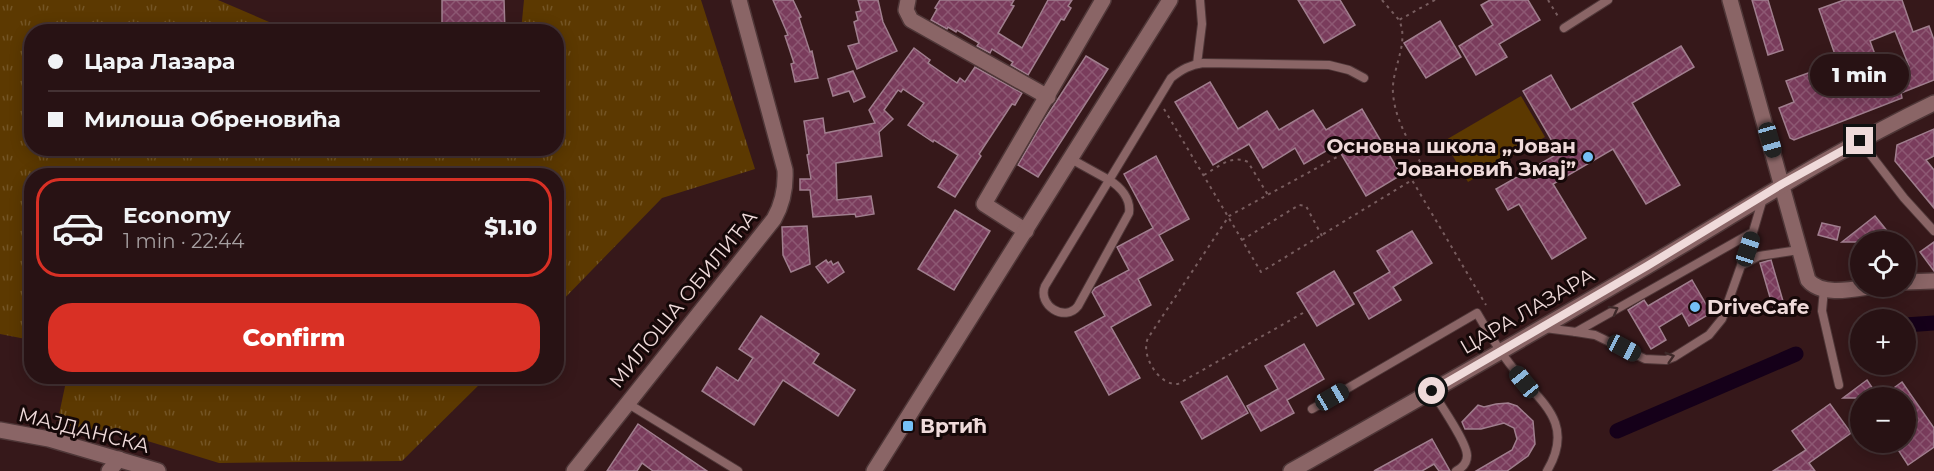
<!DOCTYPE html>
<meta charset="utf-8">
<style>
body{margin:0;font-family:Montserrat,sans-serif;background:#342022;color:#f1f3f6;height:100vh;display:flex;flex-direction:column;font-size:22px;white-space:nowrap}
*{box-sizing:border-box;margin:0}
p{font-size:20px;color:#a59ea0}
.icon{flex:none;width:33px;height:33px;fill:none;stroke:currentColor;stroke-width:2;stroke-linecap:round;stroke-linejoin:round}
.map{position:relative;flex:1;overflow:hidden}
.drawer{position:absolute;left:24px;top:168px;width:540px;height:216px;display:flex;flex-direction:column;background:#281214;border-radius:24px;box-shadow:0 3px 15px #0003,0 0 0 2px #443234}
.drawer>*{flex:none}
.hud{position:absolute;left:24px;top:24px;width:540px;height:132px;border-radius:24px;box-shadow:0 3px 15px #0003,0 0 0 2px #443234;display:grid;align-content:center;height:132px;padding:0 24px;background:#281214}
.tools{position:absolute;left:1850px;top:231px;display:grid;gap:12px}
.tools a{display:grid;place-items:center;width:66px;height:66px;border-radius:50%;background:#281214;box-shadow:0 3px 15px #0003,0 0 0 2px #443234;font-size:30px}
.end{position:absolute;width:27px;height:27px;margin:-14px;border:8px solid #efdada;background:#111;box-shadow:0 0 0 3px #111}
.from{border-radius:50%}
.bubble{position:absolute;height:42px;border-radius:21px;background:#281214;box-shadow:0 3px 15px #0003,0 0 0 2px #443234;font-size:20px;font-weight:800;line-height:42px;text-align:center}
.car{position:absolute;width:18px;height:36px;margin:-18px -9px;border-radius:8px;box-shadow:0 0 4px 2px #0007;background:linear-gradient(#222 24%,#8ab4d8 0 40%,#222 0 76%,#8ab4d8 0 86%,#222 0)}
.hud b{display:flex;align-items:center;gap:21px;height:57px;font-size:22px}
.hud b+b{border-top:2px solid #443234}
.hud i{width:15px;height:15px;background:#f1f3f6}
ul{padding:10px 0 0;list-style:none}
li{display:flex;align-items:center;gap:18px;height:99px;margin:0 12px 9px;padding:0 12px;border:3px solid transparent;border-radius:24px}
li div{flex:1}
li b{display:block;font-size:22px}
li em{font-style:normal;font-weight:800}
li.on{border-color:#d93025}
li>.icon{width:54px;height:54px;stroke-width:1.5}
.button{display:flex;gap:12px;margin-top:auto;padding:12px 24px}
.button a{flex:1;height:69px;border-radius:24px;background:#d93025;color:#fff;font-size:24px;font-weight:800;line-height:69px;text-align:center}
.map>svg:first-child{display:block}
.grass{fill:url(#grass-tufts)}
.pitch{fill:#5c3901}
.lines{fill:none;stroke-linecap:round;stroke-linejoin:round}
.canal{stroke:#150019;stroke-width:15}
.building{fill:url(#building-cross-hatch);stroke:#a07e8e;stroke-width:1.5;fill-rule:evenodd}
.lane-casing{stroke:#4f3738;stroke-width:10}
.street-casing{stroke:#4f3738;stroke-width:18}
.secondary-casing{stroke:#4f3738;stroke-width:18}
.path{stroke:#785d5f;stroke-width:2;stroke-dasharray:3 4.5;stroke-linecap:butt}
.lane{stroke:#8a6566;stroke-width:8}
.street{stroke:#8a6566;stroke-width:15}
.secondary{stroke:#8a6566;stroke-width:15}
.oneway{stroke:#3e2929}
.route{stroke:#efdada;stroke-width:8}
.poi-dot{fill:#75c0f6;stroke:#150808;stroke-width:2}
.labels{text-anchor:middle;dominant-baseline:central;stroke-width:6;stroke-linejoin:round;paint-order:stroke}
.poi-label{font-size:20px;font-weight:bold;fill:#efdada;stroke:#150808;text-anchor:start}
.street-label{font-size:20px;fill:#efdada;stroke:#150808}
</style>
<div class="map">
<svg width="1934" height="471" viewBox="0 0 1934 471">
<defs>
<pattern id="grass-tufts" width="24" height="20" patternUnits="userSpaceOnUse" patternTransform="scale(1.5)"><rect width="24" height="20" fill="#5c3901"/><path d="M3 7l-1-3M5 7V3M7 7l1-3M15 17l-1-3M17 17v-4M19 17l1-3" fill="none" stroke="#745525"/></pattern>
<pattern id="building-cross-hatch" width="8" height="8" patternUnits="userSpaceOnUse" patternTransform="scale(1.5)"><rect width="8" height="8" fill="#7a3c5c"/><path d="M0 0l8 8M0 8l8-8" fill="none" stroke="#8d5873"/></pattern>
</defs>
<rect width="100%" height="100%" fill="#36181a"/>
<g class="grass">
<path d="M0,0H218L290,31L32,32V148H556V32L521,31L524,0H701L755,169L662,198L557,306L556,176H32L31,340L0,334Z"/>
<path d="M67,377V376L487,377L402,461L219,463L128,435L57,424Z"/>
</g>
<path class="pitch" d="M1521,96L1545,137L1468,182L1444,141Z"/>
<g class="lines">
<g class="canal">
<path d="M1905,325L1934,323"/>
<path d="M1617,431L1796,354"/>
</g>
</g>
<g class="building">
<path d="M442,0H504L505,32H442Z"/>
<path d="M773,0H793L801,17L799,18L810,52L812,51L818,78L795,82L791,64L794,63L785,36L788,35Z"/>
<path d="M858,0H878L883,22L897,51L857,69L848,46L859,43L854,22L858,20L856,12L861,11Z"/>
<path d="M940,0H1014L1011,5L1014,6L998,33L1022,48L1048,0H1072L1068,6L1071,8L1064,20L1061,19L1028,75L1011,65L1013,62L992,49L990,53L977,46L979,43L957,30L956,32L948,27L947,29L931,20L937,9L935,8Z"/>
<path d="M1298,0H1340L1355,25L1324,43Z"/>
<path d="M1490,0H1528L1540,20L1499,44L1507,57L1476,75L1459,46L1493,25L1481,5Z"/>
<path d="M1752,0H1768L1783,50L1768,55Z"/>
<path d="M1844,0H1902L1913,32L1929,26L1934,40V80L1901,93L1902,98L1794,140L1790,138L1779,108L1794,102L1786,81L1811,72L1812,76L1839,66L1819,9ZM1895,31L1909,66L1883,76L1870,41Z"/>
<path d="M1440,21L1461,57L1426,78L1404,43Z"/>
<path d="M1681,46L1694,67L1632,103L1680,185L1646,204L1613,149L1553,184L1586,238L1552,259L1519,204L1508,210L1496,189L1559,153L1523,91L1551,75L1571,110Z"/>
<path d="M914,48L930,60L928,63L957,83L960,78L965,82L975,67L1022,93L1015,105L1012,104L979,154L981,156L955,197L938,187L958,155L934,140L933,142L908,125L924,103L903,89L901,92L898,90L884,110L893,119L879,132L882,156L836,163L837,200L871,196L874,214L856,217L855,214L813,217L810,190H800V179H811L807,155L809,154L804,121L823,118L825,133L875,123L869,110Z"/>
<path d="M1086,56L1108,69L1038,177L1018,165L1041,125Z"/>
<path d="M853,71L865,97L854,102L849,91L833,96L828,79Z"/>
<path d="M1210,82L1238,129L1267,111L1279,130L1313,110L1326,130L1362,109L1401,175L1366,196L1336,145L1304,164L1295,148L1263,168L1249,144L1213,165L1175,102Z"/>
<path d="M1934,129V156L1926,160L1934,170V208L1895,161L1897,145Z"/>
<path d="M1156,156L1189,219L1159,235L1173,260L1138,279L1151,305L1111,327L1140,378L1109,395L1075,332L1105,316L1092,292L1095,288L1129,270L1117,247L1153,228L1124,174Z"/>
<path d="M955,210L990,231L954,290L918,269Z"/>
<path d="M1875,216L1888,232L1876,242H1842Z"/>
<path d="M1822,223L1840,227L1837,240L1818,235Z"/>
<path d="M807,226L810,264L791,272L783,255L782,227Z"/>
<path d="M1412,231L1432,263L1393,287L1401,300L1369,319L1354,293L1390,272L1377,251Z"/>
<path d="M1934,242V271L1920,252Z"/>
<path d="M826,260L828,263L831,261L833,265L838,262L844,272L828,283L816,267Z"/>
<path d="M1771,260L1785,308L1774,311L1760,263Z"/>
<path d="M1334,271L1354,304L1317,326L1297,293Z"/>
<path d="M1692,280L1711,313L1689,326L1682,313L1659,327L1666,340L1651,349L1628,310L1644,300L1648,306Z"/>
<path d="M761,316L819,354L813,363L855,390L838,416L783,380L754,425L702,391L717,367L738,381L753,358L739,349Z"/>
<path d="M1304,344L1324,379L1287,400L1294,413L1261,431L1247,406L1278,389L1265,366Z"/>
<path d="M1227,376L1248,413L1202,439L1181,402Z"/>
<path d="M1867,380L1879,398H1843Z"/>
<path d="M1902,382L1934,428V447L1908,465L1893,442H1905V398H1880Z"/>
<path d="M1508,403L1517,406L1533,421L1535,444L1528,456L1507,471H1476L1512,450L1517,439L1514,428L1504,423L1481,429H1465L1462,422L1478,405L1484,407L1496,404Z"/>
<path d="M1830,404L1851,433L1809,463L1815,471H1773L1806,450L1792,431Z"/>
<path d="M638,424L707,471H653L642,463L637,471H607Z"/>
<path d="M1432,439L1450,471H1439L1434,464L1422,471H1374Z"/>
</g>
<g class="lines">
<g class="lane-casing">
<g id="lane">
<path d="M1564,28L1608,0"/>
<path d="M1197,64L1202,24L1200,0"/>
<path d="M1860,141L1904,198L1934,231"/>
<path d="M1071,159L1109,180C1121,187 1131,199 1129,213L1078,306C1065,323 1037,305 1045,286L1171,78C1182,69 1190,65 1203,63L1329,65L1349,70L1364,78"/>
<path d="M1742,265L1759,256L1799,250"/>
<path d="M1824,289L1822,311L1839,385"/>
<path d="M1545,328L1576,332L1753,232L1763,198"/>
<path d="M1576,332L1595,335L1645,359L1666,360L1674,357L1709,335L1722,319L1753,232"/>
<path d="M1432,391C1440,404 1468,444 1467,456C1467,463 1462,468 1456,471"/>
<path d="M627,403L738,471"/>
<path d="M1312,409L1477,313C1488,332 1499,351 1513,368C1540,402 1576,422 1547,471"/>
</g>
</g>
<g class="street-casing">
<g id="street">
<path d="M908,0L906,10L911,20L1048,97"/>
<path d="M1026,231L984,204L1103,0"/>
<path d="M0,430L49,439L158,471"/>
<path d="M109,471L119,459"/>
<path d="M574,471L774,219C783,203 786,188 785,170L739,0"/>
<path d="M874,471L1170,0"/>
</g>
</g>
<g class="secondary-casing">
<g id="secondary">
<path d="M1730,0L1808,280C1822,297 1854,289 1874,286"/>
<path d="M1905,282L1934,281"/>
<path d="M1291,471C1410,404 1528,336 1646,267C1741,211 1834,151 1934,103"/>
</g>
</g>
<g class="path">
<path d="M1382,0L1399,20"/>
<path d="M1435,0L1399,20C1410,43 1391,69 1393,93C1395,122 1412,146 1425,171L1412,180L1486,305"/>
<path d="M1548,0L1559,18"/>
<path d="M1164,109L1261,272L1412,180"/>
<path d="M1204,175C1218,167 1232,154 1248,162L1268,195"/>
<path d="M1242,240L1299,205L1306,206L1322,236"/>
<path d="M1303,313L1178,384C1159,386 1140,355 1148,338L1229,216L1337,157"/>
</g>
<use href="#lane" class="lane"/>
<use href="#street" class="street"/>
<use href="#secondary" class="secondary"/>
</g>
<defs><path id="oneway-chevron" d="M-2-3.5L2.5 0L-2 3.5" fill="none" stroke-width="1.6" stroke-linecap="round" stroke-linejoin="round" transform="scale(1.5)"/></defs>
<g class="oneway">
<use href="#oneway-chevron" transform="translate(1614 310) rotate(-29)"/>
<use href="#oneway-chevron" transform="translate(1670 357) rotate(-17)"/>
</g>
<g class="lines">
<path class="route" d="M1432,391L1647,266L1782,184L1860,141"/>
</g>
<g class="poi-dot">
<circle cx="1588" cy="157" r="6"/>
<circle cx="1695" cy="307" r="6"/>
<rect x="902" y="420" width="12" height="12" rx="3"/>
</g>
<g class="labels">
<g class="poi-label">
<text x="1576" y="146" text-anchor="end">Основна школа „Јован<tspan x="1576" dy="23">Јовановић Змај”</tspan></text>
<text x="1707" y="307">DriveCafe</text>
<text x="920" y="426">Вртић</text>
</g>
<g class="street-label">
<text transform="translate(683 299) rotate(-51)">МИЛОША ОБИЛИЋА</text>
<text transform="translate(1527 311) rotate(-30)">ЦАРА ЛАЗАРА</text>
<text transform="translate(84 430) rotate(14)">МАЈДАНСКА</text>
</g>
</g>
</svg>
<div class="tools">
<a><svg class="icon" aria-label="locate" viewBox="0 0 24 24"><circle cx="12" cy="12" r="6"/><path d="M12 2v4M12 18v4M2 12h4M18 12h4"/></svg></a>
<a>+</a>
<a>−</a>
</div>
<i class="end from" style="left:1432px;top:391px"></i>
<i class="end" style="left:1860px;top:141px"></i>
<div class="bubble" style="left:1810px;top:54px;width:99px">1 min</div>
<i class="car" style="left:1770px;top:140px;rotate:164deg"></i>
<i class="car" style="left:1748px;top:249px;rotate:18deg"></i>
<i class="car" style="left:1624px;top:348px;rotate:118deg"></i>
<i class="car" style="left:1524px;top:382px;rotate:321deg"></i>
<i class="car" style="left:1332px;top:397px;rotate:60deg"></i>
<div class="hud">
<b><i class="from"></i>Цара Лазара</b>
<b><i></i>Милоша Обреновића</b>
</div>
<section class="drawer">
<ul>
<li class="on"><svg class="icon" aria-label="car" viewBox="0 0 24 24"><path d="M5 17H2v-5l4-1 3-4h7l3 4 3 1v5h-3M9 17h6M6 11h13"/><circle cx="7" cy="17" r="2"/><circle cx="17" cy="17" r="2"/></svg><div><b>Economy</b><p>1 min · 22:44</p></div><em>$1.10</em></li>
</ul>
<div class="button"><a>Confirm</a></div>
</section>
</div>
